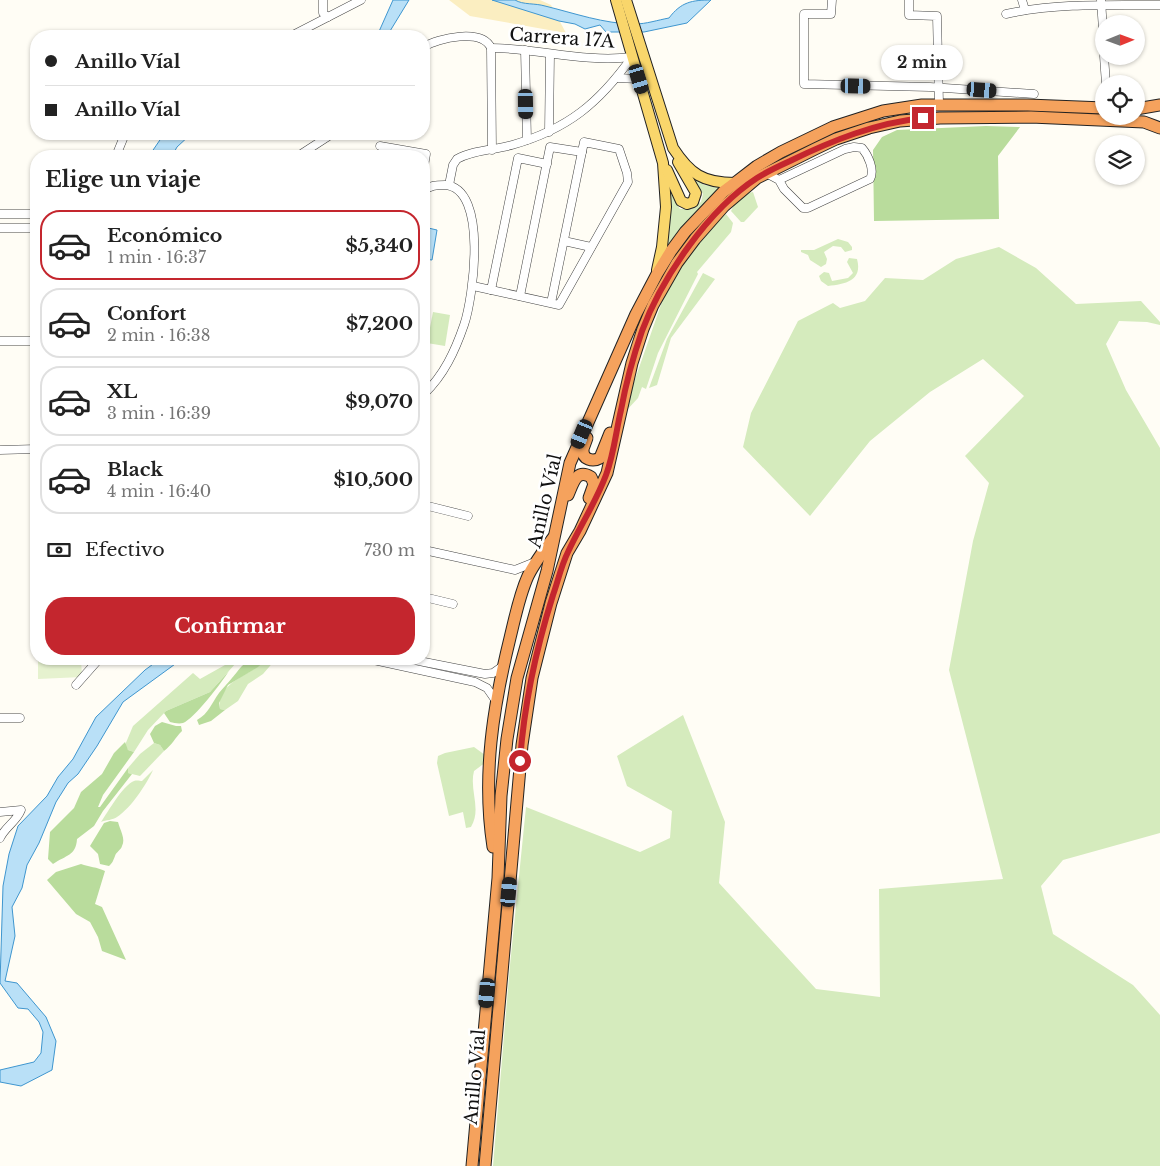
<!DOCTYPE html>
<html lang="es">
<meta charset="utf-8">
<style>
body{margin:0;font-family:"Libre Baskerville",serif;background:#f6f6f6;color:#222;height:100vh;display:flex;flex-direction:column;font-size:19px;white-space:nowrap}
*{box-sizing:border-box;margin:0}
p{font-size:16px;color:#767676}
.icon{flex:none;width:28px;height:28px;fill:none;stroke:currentColor;stroke-width:2;stroke-linecap:round;stroke-linejoin:round}
.map{position:relative;flex:1;overflow:hidden}
.panel{position:absolute;left:30px;top:150px;width:400px;height:515px;display:flex;flex-direction:column;background:#fff;border-radius:20px;box-shadow:0 1px 4px #0004}
.panel>*{flex:none}
.hud{position:absolute;left:30px;top:30px;width:400px;height:110px;border-radius:20px;box-shadow:0 1px 4px #0004;display:grid;align-content:center;height:110px;padding:0 15px;background:#fff}
.needle{width:32px;rotate:89deg}
.buttons{position:absolute;left:1095px;top:15px;display:grid;gap:10px}
.buttons a{display:grid;place-items:center;width:50px;height:50px;border-radius:50%;background:#fff;box-shadow:0 1px 4px #0004;font-size:25px}
.end{position:absolute;width:22px;height:22px;margin:-11px;border:6px solid #c4262e;background:#fff;box-shadow:0 0 0 2px #fff}
.from{border-radius:50%}
.bubble{position:absolute;height:35px;border-radius:18px;background:#fff;box-shadow:0 1px 4px #0004;font-size:16px;font-weight:700;line-height:35px;text-align:center}
.car{position:absolute;width:15px;height:30px;margin:-15px -8px;border-radius:6px;box-shadow:0 0 4px 1px #0007;background:linear-gradient(#222 24%,#8ab4d8 0 40%,#222 0 76%,#8ab4d8 0 86%,#222 0)}
.hud b{display:flex;align-items:center;gap:18px;height:48px;font-size:19px}
.hud b+b{border-top:1px solid #e0e0e0}
.hud i{width:12px;height:12px;background:#222}
ul{padding:0;list-style:none}
li{display:flex;align-items:center;gap:15px;height:70px;margin:0 10px 8px;padding:0 5px;border:2px solid #e0e0e0;border-radius:20px}
li div{flex:1}
li b{display:block;font-size:19px}
li em{font-style:normal;font-weight:700}
li.active{border-color:#c4262e}
li>.icon{width:45px;height:45px;stroke-width:1.5}
h2{padding:0 15px;font-size:22px;line-height:60px}
.pay{display:flex;align-items:center;gap:12px;height:55px;padding:0 15px;font-size:19px}
.pay p{margin-inline-start:auto}
.button{display:flex;gap:10px;margin-top:auto;padding:10px 15px}
.button a{flex:1;height:58px;border-radius:20px;background:#c4262e;color:#fff;font-size:20px;font-weight:700;line-height:58px;text-align:center}
.map>svg:first-child{display:block}
.green{fill:#d5ebbd}
.forest{fill:#b9dc9c}
.sand{fill:#fbeec1}
.pitch{fill:#e6f2cf}
.water{fill:#b9e0f7;stroke:#3f96cf}
.lines{fill:none;stroke-linecap:round;stroke-linejoin:round}
.minor-casing{stroke:#444;stroke-width:9}
.major-casing{stroke:#222;stroke-width:12}
.highway-casing{stroke:#222;stroke-width:13}
.minor{stroke:#fff;stroke-width:8}
.major{stroke:#f9d66b;stroke-width:10}
.highway{stroke:#f5a25d;stroke-width:11}
.route{stroke:#c4262e;stroke-width:6}
.labels{text-anchor:middle;dominant-baseline:central;stroke-width:5;stroke-linejoin:round;paint-order:stroke}
.street-label{font-size:18px;fill:#111;stroke:#fff}
</style>
<div class="map">
<svg width="1160" height="1166" viewBox="0 0 1160 1166">
<rect width="100%" height="100%" fill="#fffdf5"/>
<g class="green">
<path d="M688,172L704,185L721,187L704,204L667,248L671,204L669,177L676,203L680,209H691L701,202L703,194Z"/>
<path d="M753,192L758,207L744,222H741L731,211C734,203 744,193 753,192Z"/>
<path d="M726,214L733,223L731,232L697,272L698,274L658,353L646,389L642,387L638,398L626,411L625,408L664,296L681,266L705,234Z"/>
<path d="M838,239L848,242L852,247V250L845,252L841,247L833,246L824,252L827,259L826,264L821,267L810,260L808,255L801,252V250H814Z"/>
<path d="M999,247L1036,268L1076,304L1141,301L1160,322V325L1147,322L1119,321L1106,344L1126,390L1160,448V833L1063,860L1041,886L1053,934L1133,985L1160,1015V1166H493L510,965L526,807L640,852L670,838L672,811L627,786L617,756L683,715L725,822L719,883L816,989L880,997L879,889L1003,879L949,670L973,541L989,483L965,456L1024,396L983,359L930,392L870,441L810,516L743,447L751,413L798,321L833,303L840,308L865,301L885,278L923,280L956,259Z"/>
<path d="M849,258L857,259C863,281 845,284 828,286L821,281L819,276L824,272L829,273L832,281L848,278L853,273L847,262Z"/>
<path d="M703,273L715,279L671,338L657,385L649,388L667,339Z"/>
<path d="M433,312L450,315L445,346L427,343Z"/>
<path d="M267,659H276L263,674L248,684L238,701L225,710L220,709C216,688 240,678 254,669C259,666 263,662 267,659Z"/>
<path d="M236,663L210,692L166,711L148,730L134,752L128,750L125,745L133,726L193,673L200,679L225,665Z"/>
<path d="M154,743L160,745L164,751L140,776L128,773V768L140,754Z"/>
<path d="M474,747L485,755L486,762L474,771C469,790 482,809 471,827L466,828L463,812L449,816L437,763L438,756L445,753Z"/>
<path d="M153,770C146,785 131,808 117,817C113,820 106,820 101,822C108,812 123,785 134,781C137,780 140,781 142,781Z"/>
</g>
<g class="forest">
<path d="M986,126L1020,127L998,156L999,219L874,221L873,150L882,137L897,130Z"/>
<path d="M256,659H267L258,667L228,685L219,703L220,709L225,710L211,721L199,725L197,720C209,713 211,704 219,693C223,688 228,683 232,678C241,668 241,663 256,659Z"/>
<path d="M229,671C222,682 194,719 183,723C179,724 174,723 170,722L164,713L166,711L210,692Z"/>
<path d="M162,722L176,726H181L182,731C175,738 172,745 164,751L160,745L154,743L150,734L155,726Z"/>
<path d="M125,742L128,750L134,752L103,795L98,807H100L128,768V773L132,774L103,811L94,826L77,839C76,856 66,855 53,864L48,859L50,832L74,808L81,792L102,774L114,753Z"/>
<path d="M110,821L118,822C120,830 126,839 122,846C121,850 116,852 115,856C113,861 113,862 109,866L100,864L98,854L90,846L104,823Z"/>
<path d="M81,864C89,867 97,867 105,871L95,904L102,907L126,960L102,951L98,937L90,922L76,914L47,880L56,872Z"/>
</g>
<path class="sand" d="M449,0H540L551,5L566,33L470,16Z"/>
<path class="pitch" d="M38,659H81L82,677L38,679Z"/>
<g class="water">
<path d="M393,0H409L387,36H377Z"/>
<path d="M492,0H515C523,5 535,3 545,6C574,13 604,24 635,24C646,24 658,20 669,18C681,2 692,0 711,0L687,23L644,32H606L600,25L585,29L575,24L559,21Z"/>
<path d="M164,134H191L177,147L172,156H149Z"/>
<path d="M424,227L437,230L432,260L424,259Z"/>
<path d="M160,659H182L123,702L97,746L78,774L68,783L56,802L39,843L27,865L22,888L12,907L15,936L5,981L17,983L46,1017L56,1041L52,1070L21,1086L0,1082V1070L34,1062L41,1053L43,1032L39,1022L28,1009L18,1008L0,983L3,886L9,854L18,826L47,796L58,777L73,759L96,717L145,670Z"/>
</g>
<g class="lines">
<g class="minor-casing">
<g id="minor">
<path d="M323,0V13L328,17"/>
<path d="M832,0L831,14H804V84L930,87L1034,94"/>
<path d="M909,0V15L937,16L939,104"/>
<path d="M1022,0L1025,10"/>
<path d="M1101,0L1104,45"/>
<path d="M1006,14C1056,3 1109,5 1160,5"/>
<path d="M291,36L361,0"/>
<path d="M424,47C438,38 482,28 491,48L492,150"/>
<path d="M491,48C538,48 584,63 632,57"/>
<path d="M525,50L527,140"/>
<path d="M1104,56L1106,84"/>
<path d="M617,78L639,79"/>
<path d="M549,132L550,54"/>
<path d="M380,146L426,154L424,166"/>
<path d="M116,156L125,134"/>
<path d="M298,156L332,134"/>
<path d="M766,173L779,180L784,189L803,208H808L870,179C875,170 868,155 862,148L854,147L845,149L779,180"/>
<path d="M449,185L453,165L457,159C473,150 494,150 512,145C568,129 599,103 632,57"/>
<path d="M424,191C430,185 437,185 445,185C489,188 473,299 464,325C455,351 444,375 424,394"/>
<path d="M0,214H36"/>
<path d="M0,228H36"/>
<path d="M564,241L591,247"/>
<path d="M473,286L559,305L628,182L627,173L619,149L584,142L551,303"/>
<path d="M491,290L518,158L547,164"/>
<path d="M520,296L550,147L582,152"/>
<path d="M0,341H36"/>
<path d="M0,450L36,449"/>
<path d="M424,505L468,516"/>
<path d="M424,550L515,570L535,562"/>
<path d="M424,597L453,604"/>
<path d="M369,659L475,682L487,688L496,701"/>
<path d="M409,659L485,674L493,673L503,666"/>
<path d="M76,685L99,659"/>
<path d="M0,718H20"/>
<path d="M0,812L21,810C17,821 5,827 0,838"/>
</g>
</g>
<g class="major-casing">
<g id="major">
<path d="M616,0L663,163L666,207L662,247L657,270"/>
<path d="M626,0L673,148C690,174 703,183 735,183"/>
<path d="M667,170L681,201L687,204L693,202L696,193L678,162"/>
</g>
</g>
<g class="highway-casing">
<g id="highway">
<path d="M1136,109L1160,105"/>
<path d="M587,438C586,441 584,446 583,449C582,460 593,462 600,458L610,433"/>
<path d="M568,495C573,484 576,468 591,477L594,484L589,498"/>
<path d="M493,847C482,776 493,707 510,638C515,618 519,596 528,576C535,562 544,550 553,538"/>
<path d="M472,1166L498,878L501,796L507,739L517,678L547,571L570,463L636,314L657,274L671,251L685,232L723,192L735,183L757,166L781,152L833,127L883,111L922,105H1028L1104,108"/>
<path d="M485,1166L522,745L532,678L551,603L567,553L580,531L607,473L632,363L643,329L653,305L677,263L695,239L724,206L757,178L815,149L836,139L869,128L900,121L940,118L1031,117L1144,122L1160,128"/>
</g>
</g>
<use href="#minor" class="minor"/>
<use href="#major" class="major"/>
<use href="#highway" class="highway"/>
</g>
<g class="lines">
<path class="route" d="M520,761C524,705 536,649 553,595C558,581 561,566 568,552C580,526 596,502 606,475C614,454 616,431 621,410C626,383 633,357 642,331C662,277 709,209 757,178C768,171 779,166 790,161C833,140 876,123 923,118"/>
</g>
<g class="labels">
<g class="street-label">
<text transform="translate(562 38) rotate(4)">Carrera 17A</text>
<text transform="translate(545 501) rotate(-77)">Anillo Víal</text>
<text transform="translate(475 1077) rotate(-85)">Anillo Víal</text>
</g>
</g>
</svg>
<div class="buttons">
<a><svg class="needle" viewBox="-14 -14 28 28"><path d="M0-13l5 13h-10z" fill="#e53935"/><path d="M0 13l5-13h-10z" fill="#767676"/></svg></a>
<a><svg class="icon" aria-label="locate" viewBox="0 0 24 24"><circle cx="12" cy="12" r="6"/><path d="M12 2v4M12 18v4M2 12h4M18 12h4"/></svg></a>
<a><svg class="icon" aria-label="layers" viewBox="0 0 24 24"><path d="M12 4l9 5-9 5-9-5zM3 14l9 5 9-5"/></svg></a>
</div>
<i class="end from" style="left:520px;top:761px"></i>
<i class="end" style="left:923px;top:118px"></i>
<div class="bubble" style="left:881px;top:45px;width:82px">2 min</div>
<i class="car" style="left:639px;top:79px;rotate:163deg"></i>
<i class="car" style="left:856px;top:86px;rotate:91deg"></i>
<i class="car" style="left:982px;top:90px;rotate:94deg"></i>
<i class="car" style="left:526px;top:104px;rotate:179deg"></i>
<i class="car" style="left:582px;top:434px;rotate:203deg"></i>
<i class="car" style="left:509px;top:892px;rotate:5deg"></i>
<i class="car" style="left:487px;top:993px;rotate:185deg"></i>
<div class="hud">
<b><i class="from"></i>Anillo Víal</b>
<b><i></i>Anillo Víal</b>
</div>
<section class="panel">
<h2>Elige un viaje</h2>
<ul>
<li class="active"><svg class="icon" aria-label="car" viewBox="0 0 24 24"><path d="M5 17H2v-5l4-1 3-4h7l3 4 3 1v5h-3M9 17h6M6 11h13"/><circle cx="7" cy="17" r="2"/><circle cx="17" cy="17" r="2"/></svg><div><b>Económico</b><p>1 min · 16:37</p></div><em>$5,340</em></li>
<li><svg class="icon" aria-label="car" viewBox="0 0 24 24"><path d="M5 17H2v-5l4-1 3-4h7l3 4 3 1v5h-3M9 17h6M6 11h13"/><circle cx="7" cy="17" r="2"/><circle cx="17" cy="17" r="2"/></svg><div><b>Confort</b><p>2 min · 16:38</p></div><em>$7,200</em></li>
<li><svg class="icon" aria-label="car" viewBox="0 0 24 24"><path d="M5 17H2v-5l4-1 3-4h7l3 4 3 1v5h-3M9 17h6M6 11h13"/><circle cx="7" cy="17" r="2"/><circle cx="17" cy="17" r="2"/></svg><div><b>XL</b><p>3 min · 16:39</p></div><em>$9,070</em></li>
<li><svg class="icon" aria-label="car" viewBox="0 0 24 24"><path d="M5 17H2v-5l4-1 3-4h7l3 4 3 1v5h-3M9 17h6M6 11h13"/><circle cx="7" cy="17" r="2"/><circle cx="17" cy="17" r="2"/></svg><div><b>Black</b><p>4 min · 16:40</p></div><em>$10,500</em></li>
</ul>
<div class="pay"><svg class="icon" aria-label="cash" viewBox="0 0 24 24"><path d="M3 7h18v10H3z"/><circle cx="12" cy="12" r="2"/></svg>Efectivo<p>730 m</p></div>
<div class="button"><a>Confirmar</a></div>
</section>
</div>
